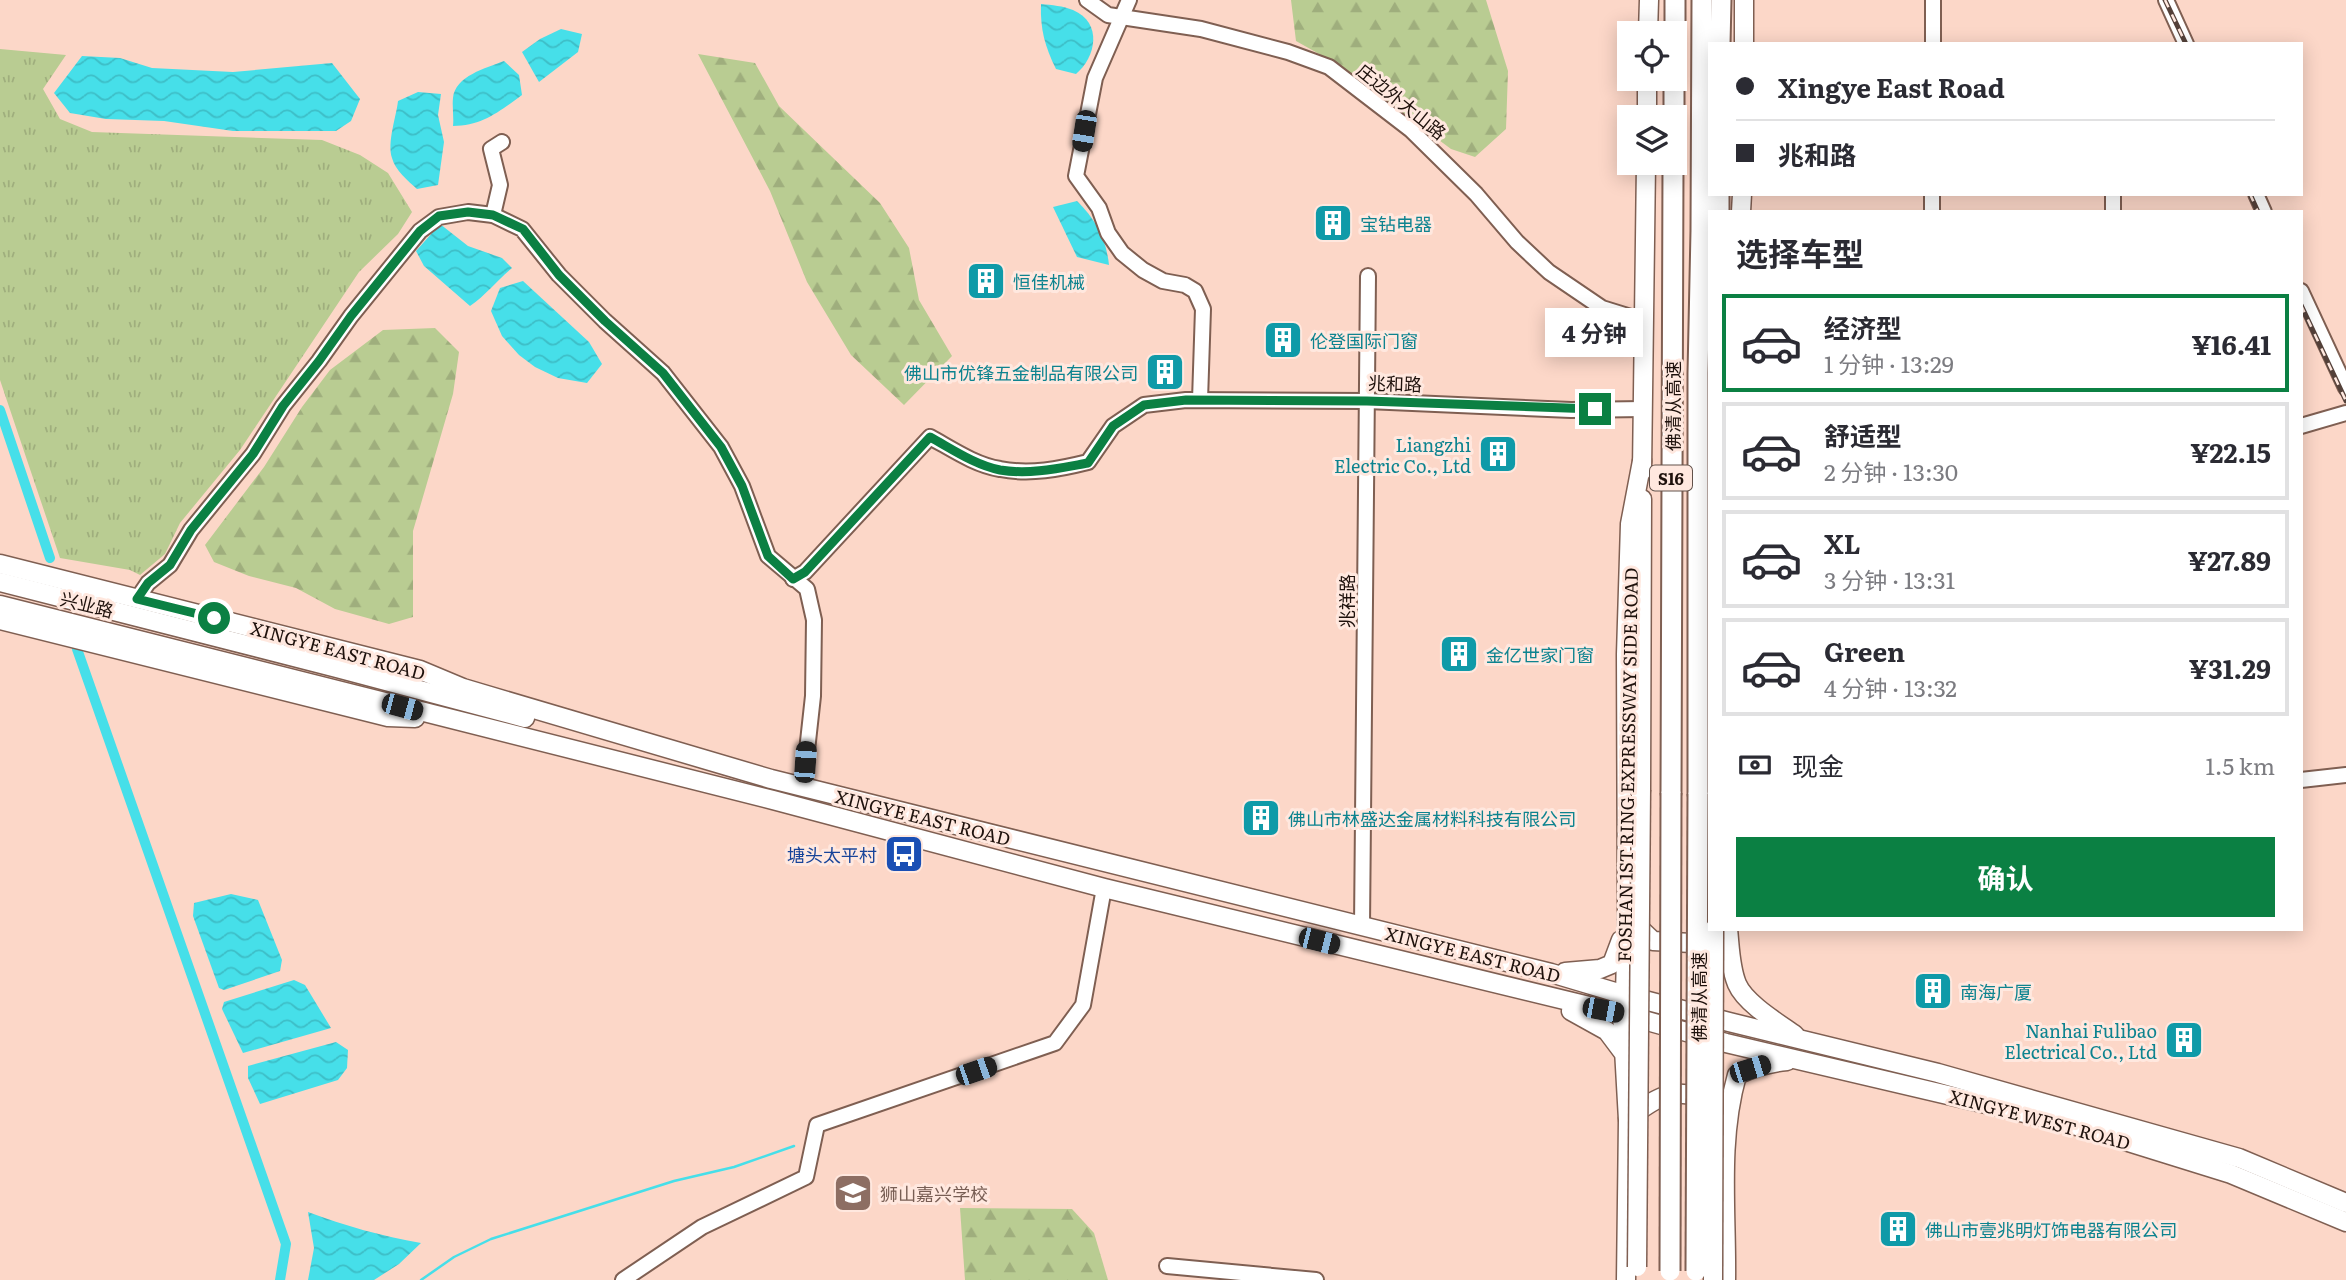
<!DOCTYPE html>
<html lang="zh">
<meta charset="utf-8">
<style>
body{margin:0;font-family:Literata,"Noto Sans SC",serif;background:#f2f2f3;color:#2b2b33;height:100vh;display:flex;flex-direction:column;font-size:26px;white-space:nowrap}
*{box-sizing:border-box;margin:0}
p{font-size:23px;color:#7c7c81}
.icon{flex:none;width:38px;height:38px;fill:none;stroke:currentColor;stroke-width:2;stroke-linecap:round;stroke-linejoin:round}
.map{position:relative;flex:1;overflow:hidden}
.side{position:absolute;left:1708px;top:210px;width:595px;height:721px;display:flex;flex-direction:column;background:#fff;border-radius:0px;box-shadow:0 4px 18px #0003}
.side>*{flex:none}
.banner{position:absolute;left:1708px;top:42px;width:595px;height:154px;border-radius:0px;box-shadow:0 4px 18px #0003;display:grid;align-content:center;height:154px;padding:0 28px;background:#fff}
.tools{position:absolute;left:1617px;top:21px;display:grid;gap:14px}
.tools a{display:grid;place-items:center;width:70px;height:70px;border-radius:0px;background:#fff;box-shadow:0 4px 18px #0003;font-size:35px}
.end{position:absolute;width:32px;height:32px;margin:-16px;border:9px solid #0b8043;background:#fff;box-shadow:0 0 0 4px #fff}
.from{border-radius:50%}
.bubble{position:absolute;height:49px;border-radius:0px;background:#fff;box-shadow:0 4px 18px #0003;font-size:23px;font-weight:700;line-height:49px;text-align:center}
.car{position:absolute;width:21px;height:42px;margin:-21px -10px;border-radius:9px;box-shadow:0 0 5px 2px #0007;background:linear-gradient(#222 24%,#8ab4d8 0 40%,#222 0 76%,#8ab4d8 0 86%,#222 0)}
.banner b{display:flex;align-items:center;gap:24px;height:66px;font-size:26px}
.banner b+b{border-top:2px solid #e1e1e2}
.banner i{width:18px;height:18px;background:#2b2b33}
ul{padding:0;list-style:none}
li{display:flex;align-items:center;gap:21px;height:98px;margin:0 14px 10px;padding:0 14px;border:4px solid #e1e1e2;border-radius:0px}
li div{flex:1}
li b{display:block;font-size:26px}
li em{font-style:normal;font-weight:700}
li.current{border-color:#0b8043}
li>.icon{width:63px;height:63px;stroke-width:1.5}
h2{padding:0 28px;font-size:32px;line-height:84px}
.pay{display:flex;align-items:center;gap:18px;height:77px;padding:0 28px;font-size:26px}
.pay p{margin-inline-start:auto}
.primary-button{display:flex;gap:14px;margin-top:auto;padding:14px 28px}
.primary-button a{flex:1;height:80px;border-radius:0px;background:#0b8043;color:#fff;font-size:28px;font-weight:700;line-height:80px;text-align:center}
.map>svg:first-child{display:block}
.grass{fill:url(#grass-tufts)}
.forest{fill:url(#forest-firs)}
.water{fill:url(#water-waves)}
.lines{fill:none;stroke-linecap:round;stroke-linejoin:round}
.stream{stroke:#46dfe9;stroke-width:2.5}
.canal{stroke:#46dfe9;stroke-width:10}
.minor-casing{stroke:#7f5f52;stroke-width:18}
.major-casing{stroke:#7f5f52;stroke-width:21}
.highway-casing{stroke:#7f5f52;stroke-width:23}
.minor{stroke:#fff;stroke-width:14}
.major{stroke:#fff;stroke-width:18}
.highway{stroke:#fff;stroke-width:19}
.rail-casing{stroke:#54413a;stroke-width:5}
.rail{stroke:#ffe8df;stroke-width:2.5;stroke-dasharray:8;stroke-linecap:butt}
.major-bridge-casing{stroke:#7f5f52;stroke-width:21;stroke-linecap:butt}
.highway-bridge-casing{stroke:#7f5f52;stroke-width:23;stroke-linecap:butt}
.major-bridge{stroke:#fff;stroke-width:18}
.highway-bridge{stroke:#fff;stroke-width:19}
.route{stroke:#0b8043;stroke-width:9}
.labels{text-anchor:middle;dominant-baseline:central;stroke-width:6;stroke-linejoin:round;paint-order:stroke}
.shield{fill:#ffe8df;stroke:#62524b;stroke-width:2}
.shield-label{font-size:16px;font-weight:bold;fill:#1e110c}
.street-label{font-size:18px;fill:#1e110c;stroke:#ffe8df}
.culture-label{font-size:18px;fill:#0d838f;stroke:#ffe8df;text-anchor:start}
.transit-label{font-size:18px;fill:#164399;stroke:#ffe8df;text-anchor:end}
.education-label{font-size:18px;fill:#785e54;stroke:#ffe8df;text-anchor:start}
</style>
<div class="map">
<svg width="2346" height="1280" viewBox="0 0 2346 1280">
<defs>
<pattern id="grass-tufts" width="24" height="20" patternUnits="userSpaceOnUse" patternTransform="scale(1.75)"><rect width="24" height="20" fill="#b9cc92"/><path d="M3 7l-1-3M5 7V3M7 7l1-3M15 17l-1-3M17 17v-4M19 17l1-3" fill="none" stroke="#9fae7d"/></pattern>
<pattern id="forest-firs" width="22" height="20" patternUnits="userSpaceOnUse" patternTransform="scale(1.75)"><rect width="22" height="20" fill="#b9cc92"/><path d="M5 1l3.5 6h-7zM16 11l3.5 6h-7z" fill="#9fae7d"/></pattern>
<pattern id="water-waves" width="16" height="10" patternUnits="userSpaceOnUse" patternTransform="scale(1.75)"><rect width="16" height="10" fill="#46dfe9"/><path d="M0 5q4-4 8 0t8 0" fill="none" stroke="#3dbec7"/></pattern>
</defs>
<rect width="100%" height="100%" fill="#fcd7c8"/>
<path class="grass" d="M0,49L66,55L43,89L60,119L92,132L322,140L360,155L388,173L412,212L398,234L359,272L240,450L180,523L165,554L140,575L130,570L60,558L0,380Z"/>
<g class="forest">
<path d="M1291,0H1486L1508,71L1506,129L1475,157L1451,149L1337,64L1296,41Z"/>
<path d="M698,54L755,63L779,106L880,203L909,248L919,300L952,356L904,405L851,355L807,282L770,191Z"/>
<path d="M435,328L459,352L453,394L413,531V617L389,624L335,609L296,588L249,576L214,562L205,545L264,467L302,407L330,370L383,330Z"/>
<path d="M960,1208L1072,1209L1094,1233L1108,1280H965Z"/>
</g>
<g class="water">
<path d="M1041,4C1052,5 1063,6 1073,10C1103,23 1096,57 1076,74L1056,69C1045,47 1040,29 1041,4Z"/>
<path d="M561,29L582,34L578,52L539,82L522,52L540,39Z"/>
<path d="M82,56L120,58L152,68L233,72L332,63L360,99L351,121L336,131H233L164,121L106,119L70,113L54,93Z"/>
<path d="M504,61L519,75L522,95C500,111 482,126 453,126C454,117 452,107 453,98C455,76 486,68 504,61Z"/>
<path d="M418,92L441,94L438,115L444,142L438,185L417,189C408,181 395,170 392,158C387,142 396,118 398,101Z"/>
<path d="M1077,201C1096,220 1106,238 1109,265L1077,257L1053,207Z"/>
<path d="M440,224L468,246L502,258L512,268C497,280 486,295 470,306L424,266L416,251Z"/>
<path d="M523,281L589,342L602,364L587,383L558,378L535,367L519,355L502,336L491,311L500,288Z"/>
<path d="M231,894L258,900L282,960L280,971L224,990L219,988L193,916L194,903Z"/>
<path d="M294,980L305,985L331,1028L243,1053L222,1009L224,1002Z"/>
<path d="M336,1042L348,1050L347,1068L338,1080L260,1104L248,1078V1066Z"/>
<path d="M308,1212C345,1226 382,1236 421,1243L399,1264L374,1280H308L314,1248Z"/>
</g>
<g class="lines">
<path class="stream" d="M421,1280L454,1257L491,1239L674,1181L734,1167L794,1146"/>
<g class="canal">
<path d="M0,410L50,558"/>
<path d="M77,649L286,1244L280,1280"/>
</g>
<g class="minor-casing">
<g id="minor">
<path d="M1087,0L1108,15L1201,29L1288,52L1329,67L1411,130L1476,194L1517,242L1549,272L1602,308L1644,321"/>
<path d="M1129,0L1095,78L1076,176L1099,208L1108,233L1122,253L1143,270L1163,281L1185,285L1195,291L1203,309L1200,400"/>
<path d="M2166,0L2186,44"/>
<path d="M1933,44V0"/>
<path d="M2256,194L2264,212"/>
<path d="M1932,212V194"/>
<path d="M2113,212V194"/>
<path d="M493,215L500,185L491,149L502,142"/>
<path d="M2301,291L2346,388"/>
<path d="M2301,426L2346,413"/>
<path d="M793,579L805,572L930,437C952,449 975,465 1000,469C1030,475 1060,469 1088,462L1113,426L1144,405L1186,400L1367,401L1571,410L1644,409"/>
<path d="M137,599L148,583L170,565L191,530L253,454L283,406L319,361L351,316L420,231L439,217L468,212L493,215L522,229L559,275L605,321L663,373L721,447L742,486L768,556L807,589L814,620L813,696L803,787"/>
<path d="M2301,780L2346,775"/>
<path d="M1362,926L1368,276"/>
<path d="M1167,1266L1316,1280"/>
<path d="M623,1280L702,1227L806,1177L817,1125L1055,1043L1083,1005L1104,888"/>
</g>
</g>
<g class="major-casing">
<g id="major">
<path d="M1648,33L1649,0"/>
<path d="M1744,44V0"/>
<path d="M1647,117V79"/>
<path d="M1741,212L1742,194"/>
<path d="M1642,471L1646,163"/>
<path d="M0,564L420,670L463,688L771,779L1551,973L1625,995L1729,1022L1938,1073L2239,1158L2346,1203"/>
<path d="M0,582L337,668L525,718"/>
<path d="M0,605L773,800L1104,888L1622,1014L1726,1043L2067,1123L2231,1174L2346,1222"/>
<path d="M0,620L388,717L415,718"/>
<path d="M1641,790L1642,499"/>
<path d="M1632,921L1653,941L1692,943L1711,939"/>
<path d="M1728,929C1730,947 1730,967 1737,984C1745,1003 1778,1023 1795,1035"/>
<path d="M1565,972L1600,969L1612,964L1621,940"/>
<path d="M1571,1011L1607,1031L1622,1051"/>
<path d="M1628,1119C1653,1099 1675,1084 1707,1101"/>
<path d="M1626,1280L1628,1120L1622,1014L1625,995L1627,916L1626,654L1630,524L1642,461"/>
<path d="M1726,1280C1727,1212 1718,1142 1737,1075C1754,1067 1768,1063 1787,1061"/>
</g>
</g>
<g class="highway-casing">
<g id="highway">
<path d="M1675,33V0"/>
<path d="M1720,44L1721,0"/>
<path d="M1674,117V79"/>
<path d="M1719,212V194"/>
<path d="M1671,793L1673,163"/>
<path d="M1698,794V373L1701,231L1702,0"/>
</g>
</g>
<use href="#minor" class="minor"/>
<use href="#major" class="major"/>
<use href="#highway" class="highway"/>
<g class="rail-casing">
<g id="rail">
<path d="M2165,0L2186,44"/>
<path d="M2250,194L2258,212"/>
<path d="M2301,305L2346,401"/>
</g>
</g>
<use href="#rail" class="rail"/>
<g class="major-bridge-casing">
<g id="major-bridge">
<path d="M1637,1267L1641,790"/>
<path d="M1713,1280L1714,929"/>
</g>
</g>
<g class="highway-bridge-casing">
<g id="highway-bridge">
<path d="M1670,1271L1671,793"/>
<path d="M1696,1271L1698,794"/>
</g>
</g>
<use href="#major-bridge" class="major-bridge"/>
<use href="#highway-bridge" class="highway-bridge"/>
</g>
<g class="lines">
<path class="route" d="M214,618L137,599L148,583L170,565L191,530L253,454L283,406L319,361L351,316L420,231L439,216L468,212L493,215L523,229L559,275L605,321L663,373L721,447L742,486L768,556L793,579L805,572L930,437C952,449 975,465 1000,470C1030,475 1060,468 1088,463L1113,426L1144,405L1186,400L1367,401L1595,409"/>
</g>
<defs>
<g id="building-square" transform="scale(2.0125)"><rect x="-9" y="-9" width="18" height="18" rx="4" fill="#0f9aa8" stroke="#ffe8df"/><path d="M-4-6H4V6H1V3H-1V6H-4ZM-2.5-4.3h1.7v1.8h-1.7ZM.8-4.3h1.7v1.8H.8ZM-2.5-1h1.7V.8h-1.7ZM.8-1h1.7V.8H.8Z" fill="#fff"/></g>
<g id="bus-square" transform="scale(2.0125)"><rect x="-9" y="-9" width="18" height="18" rx="4" fill="#1a4fb4" stroke="#ffe8df"/><path d="M-5-6H5V4H4V6H2V4H-2V6H-4V4H-5ZM-3.5-4V0h7V-4ZM-3.5 1.2v1.5H-2V1.2ZM2 1.2v1.5H3.5V1.2Z" fill="#fff"/></g>
<g id="school-square" transform="scale(2.0125)"><rect x="-9" y="-9" width="18" height="18" rx="4" fill="#8d6e63" stroke="#ffe8df"/><path d="M0-5L7-2L0 1L-7-2ZM-4 1L0 2.5L4 1V4Q0 6-4 4Z" fill="#fff"/></g>
</defs>
<g fill-rule="evenodd">
<use href="#building-square" x="1333" y="223"/>
<use href="#building-square" x="986" y="281"/>
<use href="#building-square" x="1283" y="340"/>
<use href="#building-square" x="1165" y="372"/>
<use href="#building-square" x="1498" y="454"/>
<use href="#building-square" x="1459" y="654"/>
<use href="#building-square" x="1261" y="818"/>
<use href="#bus-square" x="904" y="854"/>
<use href="#building-square" x="1933" y="991"/>
<use href="#building-square" x="2184" y="1040"/>
<use href="#school-square" x="853" y="1193"/>
<use href="#building-square" x="1898" y="1229"/>
</g>
<g class="labels">
<rect class="shield" x="1650" y="465.5" width="42" height="25" rx="5"/>
<g class="shield-label">
<text x="1671" y="478">S16</text>
</g>
<g class="street-label">
<text transform="translate(1402 101) rotate(39)">庄边外大山路</text>
<text transform="translate(1395 383) rotate(2)">兆和路</text>
<text transform="translate(1672 406) rotate(-90)">佛清从高速</text>
<text transform="translate(1346 601) rotate(-90)">兆祥路</text>
<text transform="translate(87 604) rotate(14)">兴业路</text>
<text transform="translate(338 650) rotate(15)">XINGYE EAST ROAD</text>
<text transform="translate(1627 765) rotate(-89)">FOSHAN 1ST RING EXPRESSWAY SIDE ROAD</text>
<text transform="translate(923 817) rotate(14)">XINGYE EAST ROAD</text>
<text transform="translate(1473 954) rotate(14)">XINGYE EAST ROAD</text>
<text transform="translate(1698 997) rotate(-90)">佛清从高速</text>
<text transform="translate(2040 1119) rotate(15)">XINGYE WEST ROAD</text>
</g>
<g class="culture-label">
<text x="1360" y="223">宝钻电器</text>
<text x="1013" y="281">恒佳机械</text>
<text x="1310" y="340">伦登国际门窗</text>
<text x="1138" y="372" text-anchor="end">佛山市优锋五金制品有限公司</text>
<text x="1471" y="444" text-anchor="end">Liangzhi<tspan x="1471" dy="21">Electric Co., Ltd</tspan></text>
<text x="1486" y="654">金亿世家门窗</text>
<text x="1288" y="818">佛山市林盛达金属材料科技有限公司</text>
<text x="1960" y="991">南海广厦</text>
<text x="2157" y="1030" text-anchor="end">Nanhai Fulibao<tspan x="2157" dy="21">Electrical Co., Ltd</tspan></text>
<text x="1925" y="1229">佛山市壹兆明灯饰电器有限公司</text>
</g>
<g class="transit-label">
<text x="877" y="854">塘头太平村</text>
</g>
<g class="education-label">
<text x="880" y="1193">狮山嘉兴学校</text>
</g>
</g>
</svg>
<div class="tools">
<a><svg class="icon" aria-label="locate" viewBox="0 0 24 24"><circle cx="12" cy="12" r="6"/><path d="M12 2v4M12 18v4M2 12h4M18 12h4"/></svg></a>
<a><svg class="icon" aria-label="layers" viewBox="0 0 24 24"><path d="M12 4l9 5-9 5-9-5zM3 14l9 5 9-5"/></svg></a>
</div>
<i class="end from" style="left:214px;top:618px"></i>
<i class="end" style="left:1595px;top:409px"></i>
<div class="bubble" style="left:1545px;top:308px;width:98px">4 分钟</div>
<i class="car" style="left:1084px;top:131px;rotate:189deg"></i>
<i class="car" style="left:402px;top:707px;rotate:105deg"></i>
<i class="car" style="left:805px;top:762px;rotate:4deg"></i>
<i class="car" style="left:1319px;top:941px;rotate:104deg"></i>
<i class="car" style="left:1603px;top:1010px;rotate:101deg"></i>
<i class="car" style="left:1750px;top:1069px;rotate:73deg"></i>
<i class="car" style="left:976px;top:1071px;rotate:71deg"></i>
<div class="banner">
<b><i class="from"></i>Xingye East Road</b>
<b><i></i>兆和路</b>
</div>
<section class="side">
<h2>选择车型</h2>
<ul>
<li class="current"><svg class="icon" aria-label="car" viewBox="0 0 24 24"><path d="M5 17H2v-5l4-1 3-4h7l3 4 3 1v5h-3M9 17h6M6 11h13"/><circle cx="7" cy="17" r="2"/><circle cx="17" cy="17" r="2"/></svg><div><b>经济型</b><p>1 分钟 · 13:29</p></div><em>¥16.41</em></li>
<li><svg class="icon" aria-label="car" viewBox="0 0 24 24"><path d="M5 17H2v-5l4-1 3-4h7l3 4 3 1v5h-3M9 17h6M6 11h13"/><circle cx="7" cy="17" r="2"/><circle cx="17" cy="17" r="2"/></svg><div><b>舒适型</b><p>2 分钟 · 13:30</p></div><em>¥22.15</em></li>
<li><svg class="icon" aria-label="car" viewBox="0 0 24 24"><path d="M5 17H2v-5l4-1 3-4h7l3 4 3 1v5h-3M9 17h6M6 11h13"/><circle cx="7" cy="17" r="2"/><circle cx="17" cy="17" r="2"/></svg><div><b>XL</b><p>3 分钟 · 13:31</p></div><em>¥27.89</em></li>
<li><svg class="icon" aria-label="car" viewBox="0 0 24 24"><path d="M5 17H2v-5l4-1 3-4h7l3 4 3 1v5h-3M9 17h6M6 11h13"/><circle cx="7" cy="17" r="2"/><circle cx="17" cy="17" r="2"/></svg><div><b>Green</b><p>4 分钟 · 13:32</p></div><em>¥31.29</em></li>
</ul>
<div class="pay"><svg class="icon" aria-label="cash" viewBox="0 0 24 24"><path d="M3 7h18v10H3z"/><circle cx="12" cy="12" r="2"/></svg>现金<p>1.5 km</p></div>
<div class="primary-button"><a>确认</a></div>
</section>
</div>
